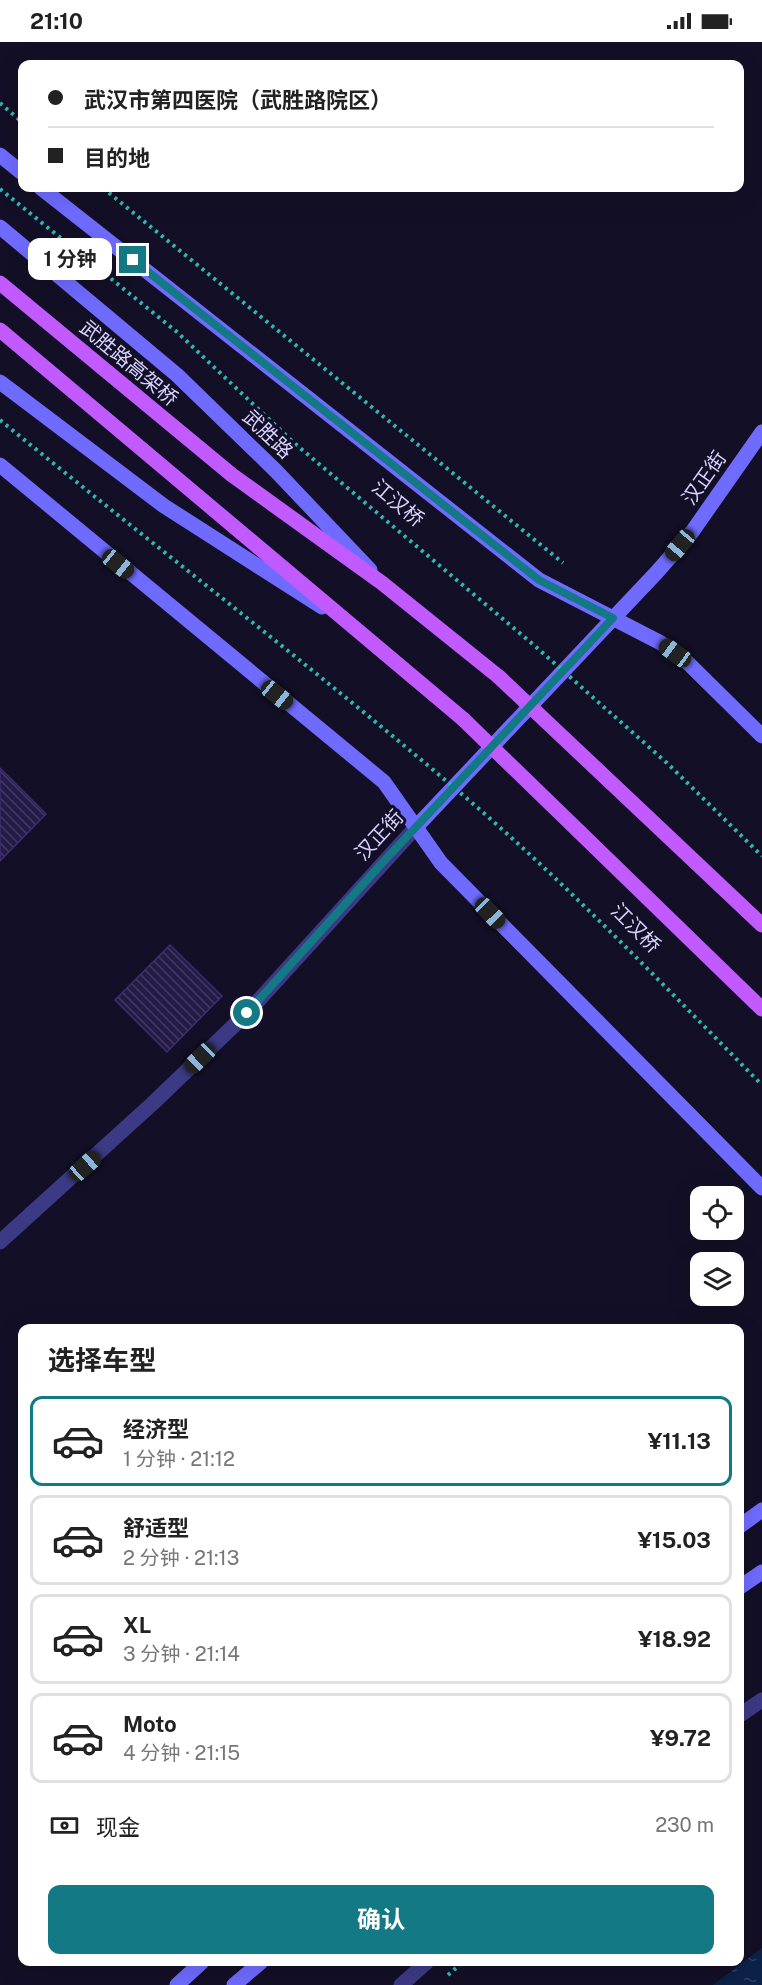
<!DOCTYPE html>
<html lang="zh">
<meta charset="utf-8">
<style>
body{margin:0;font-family:"Public Sans","Noto Sans SC",sans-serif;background:#f6f6f6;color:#222;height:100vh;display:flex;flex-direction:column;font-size:22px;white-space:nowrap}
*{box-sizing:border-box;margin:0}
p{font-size:20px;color:#767676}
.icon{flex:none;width:33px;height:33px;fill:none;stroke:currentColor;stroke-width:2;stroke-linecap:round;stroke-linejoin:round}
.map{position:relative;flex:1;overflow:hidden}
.details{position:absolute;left:18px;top:1282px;width:726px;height:642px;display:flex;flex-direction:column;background:#fff;border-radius:12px;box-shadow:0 6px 24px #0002}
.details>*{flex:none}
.banner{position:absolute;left:18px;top:18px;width:726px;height:132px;border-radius:12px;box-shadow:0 6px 24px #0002;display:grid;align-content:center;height:132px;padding:0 30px;background:#fff}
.buttons{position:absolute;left:690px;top:1144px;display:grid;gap:12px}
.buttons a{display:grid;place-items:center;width:54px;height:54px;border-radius:12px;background:#fff;box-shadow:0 6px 24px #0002;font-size:30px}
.end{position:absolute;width:27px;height:27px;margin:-14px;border:8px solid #137a85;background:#fff;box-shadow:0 0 0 3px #fff}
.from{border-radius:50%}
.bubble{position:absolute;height:42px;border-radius:12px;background:#fff;box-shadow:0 6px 24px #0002;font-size:20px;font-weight:700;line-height:42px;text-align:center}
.car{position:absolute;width:18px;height:36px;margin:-18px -9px;border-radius:8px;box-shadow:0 0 4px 2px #0007;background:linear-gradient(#222 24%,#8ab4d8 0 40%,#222 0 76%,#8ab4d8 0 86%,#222 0)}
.banner b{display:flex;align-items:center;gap:21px;height:57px;font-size:22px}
.banner b+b{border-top:2px solid #e0e0e0}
.banner i{width:15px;height:15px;background:#222}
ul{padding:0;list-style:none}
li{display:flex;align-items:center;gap:18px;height:90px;margin:0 12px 9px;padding:0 18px;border:3px solid #e0e0e0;border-radius:12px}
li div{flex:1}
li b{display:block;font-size:22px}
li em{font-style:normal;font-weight:700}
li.selected{border-color:#137a85}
li>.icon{width:54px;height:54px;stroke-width:1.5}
h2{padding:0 30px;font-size:27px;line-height:72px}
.pay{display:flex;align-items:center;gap:15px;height:66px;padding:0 30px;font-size:22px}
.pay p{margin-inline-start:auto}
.primary-button{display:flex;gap:12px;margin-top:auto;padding:12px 30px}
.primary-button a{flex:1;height:69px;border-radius:12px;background:#137a85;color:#fff;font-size:24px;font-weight:700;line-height:69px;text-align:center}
.status{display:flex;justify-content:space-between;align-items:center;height:42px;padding:0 30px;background:#fff;direction:ltr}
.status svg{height:16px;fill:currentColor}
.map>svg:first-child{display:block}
.water{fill:url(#water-ripples)}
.building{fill:url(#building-back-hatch);stroke:#3b2d73;stroke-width:1.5}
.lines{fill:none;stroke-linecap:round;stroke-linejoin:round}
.path{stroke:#2fb8b0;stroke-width:4;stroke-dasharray:3 4.5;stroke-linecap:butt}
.lane{stroke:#3d3a85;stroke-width:15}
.street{stroke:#3d3a85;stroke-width:15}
.secondary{stroke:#6f6bff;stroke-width:15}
.primary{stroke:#c25bff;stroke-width:15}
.path-bridge{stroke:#2fb8b0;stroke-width:4;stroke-dasharray:3 4.5;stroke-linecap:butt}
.primary-bridge{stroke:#c25bff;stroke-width:15}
.route{stroke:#137a85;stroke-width:8}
.labels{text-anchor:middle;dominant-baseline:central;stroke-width:6;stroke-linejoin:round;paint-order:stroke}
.street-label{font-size:20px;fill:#d9d4ff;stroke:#130f26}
</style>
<div class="status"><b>21:10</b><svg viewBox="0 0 49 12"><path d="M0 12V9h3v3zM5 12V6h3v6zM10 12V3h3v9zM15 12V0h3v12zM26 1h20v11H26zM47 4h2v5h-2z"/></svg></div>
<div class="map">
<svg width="762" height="1943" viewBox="0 0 762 1943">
<defs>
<pattern id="water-ripples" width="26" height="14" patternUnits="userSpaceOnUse" patternTransform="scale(1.5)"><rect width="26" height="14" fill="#0c2248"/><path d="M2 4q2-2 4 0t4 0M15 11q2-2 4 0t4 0" fill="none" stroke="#2f4163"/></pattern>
<pattern id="building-back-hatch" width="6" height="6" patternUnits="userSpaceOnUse" patternTransform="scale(1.5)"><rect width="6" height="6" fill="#241b47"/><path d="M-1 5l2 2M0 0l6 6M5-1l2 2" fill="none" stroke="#433b63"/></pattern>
</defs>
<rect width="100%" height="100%" fill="#130f26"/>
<path class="water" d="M762,1906V1943H713Z"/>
<g class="building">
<path d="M0,726L46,772L0,819Z"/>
<path d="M170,903L222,954L167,1010L115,958Z"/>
</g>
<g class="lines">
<g class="path">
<path d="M0,61L22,80"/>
<path d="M103,146L563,521"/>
<path d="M448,1933L463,1920"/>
</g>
<g class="lane">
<path d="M740,1673L762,1658"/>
<path d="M401,1943L427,1920"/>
</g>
<path class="street" d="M0,1200L152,1062L247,971L416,785"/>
<g class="secondary">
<path d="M0,113L22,131"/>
<path d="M41,146L539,538L661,601L688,621L762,694"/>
<path d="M0,185L177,333L276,429L370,528"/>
<path d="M0,340L164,464L322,565"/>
<path d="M0,423L384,740L441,821L762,1146"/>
<path d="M416,785L657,530L692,490L762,390"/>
<path d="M740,1484L762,1468"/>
<path d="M740,1545L762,1530"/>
<path d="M177,1943L202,1920"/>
<path d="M234,1943L261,1920"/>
</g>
<g class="primary">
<path d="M0,241L232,433L382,541L499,635"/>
<path d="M0,288L463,677"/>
</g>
<g class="path-bridge">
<path d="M0,147L177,290L293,400L535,604L667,721L762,814"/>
<path d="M0,378C159,508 322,632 478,766C578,853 669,949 762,1043"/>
</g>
<g class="primary-bridge">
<path d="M499,635L762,883"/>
<path d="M463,677L762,967"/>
</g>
</g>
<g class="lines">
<path class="route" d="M133,218L539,538L613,576L383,820L247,971"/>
</g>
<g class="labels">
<g class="street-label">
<text transform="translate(129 321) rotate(40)">武胜路高架桥</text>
<text transform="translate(268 392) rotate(44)">武胜路</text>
<text transform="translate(704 436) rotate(-55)">汉正街</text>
<text transform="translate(398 461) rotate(40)">江汉桥</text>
<text transform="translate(379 793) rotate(-47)">汉正街</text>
<text transform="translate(636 886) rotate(45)">江汉桥</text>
</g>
</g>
</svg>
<div class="buttons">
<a><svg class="icon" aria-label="locate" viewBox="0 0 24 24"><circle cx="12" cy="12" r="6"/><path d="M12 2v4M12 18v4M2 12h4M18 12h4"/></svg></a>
<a><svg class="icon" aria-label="layers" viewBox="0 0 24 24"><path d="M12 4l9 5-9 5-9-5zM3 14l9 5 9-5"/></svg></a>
</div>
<i class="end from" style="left:247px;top:971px"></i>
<i class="end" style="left:133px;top:218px"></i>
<div class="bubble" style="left:28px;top:196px;width:84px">1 分钟</div>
<i class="car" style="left:680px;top:503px;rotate:220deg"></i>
<i class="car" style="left:118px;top:522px;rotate:129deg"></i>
<i class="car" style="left:675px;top:611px;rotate:306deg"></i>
<i class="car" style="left:277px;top:653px;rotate:129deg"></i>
<i class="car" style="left:490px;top:871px;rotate:136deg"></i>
<i class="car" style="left:200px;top:1016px;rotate:226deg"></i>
<i class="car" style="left:85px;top:1124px;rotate:48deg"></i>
<div class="banner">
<b><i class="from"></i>武汉市第四医院（武胜路院区）</b>
<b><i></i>目的地</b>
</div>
<section class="details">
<h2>选择车型</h2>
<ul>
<li class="selected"><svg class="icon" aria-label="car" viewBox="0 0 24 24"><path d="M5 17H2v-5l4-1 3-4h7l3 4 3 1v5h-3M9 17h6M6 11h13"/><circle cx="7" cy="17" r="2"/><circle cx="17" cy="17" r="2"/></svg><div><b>经济型</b><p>1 分钟 · 21:12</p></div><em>¥11.13</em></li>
<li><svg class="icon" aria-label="car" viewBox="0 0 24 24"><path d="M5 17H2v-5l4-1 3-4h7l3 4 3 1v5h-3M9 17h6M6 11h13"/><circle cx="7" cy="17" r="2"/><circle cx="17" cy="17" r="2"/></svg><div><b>舒适型</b><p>2 分钟 · 21:13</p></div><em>¥15.03</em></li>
<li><svg class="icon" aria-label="car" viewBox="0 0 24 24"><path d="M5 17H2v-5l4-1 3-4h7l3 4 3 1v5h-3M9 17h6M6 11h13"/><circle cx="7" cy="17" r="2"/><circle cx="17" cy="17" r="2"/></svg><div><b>XL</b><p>3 分钟 · 21:14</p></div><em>¥18.92</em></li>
<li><svg class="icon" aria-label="car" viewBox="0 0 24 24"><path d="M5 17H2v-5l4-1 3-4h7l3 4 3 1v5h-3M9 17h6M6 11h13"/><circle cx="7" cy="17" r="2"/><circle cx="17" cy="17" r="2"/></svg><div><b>Moto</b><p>4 分钟 · 21:15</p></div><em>¥9.72</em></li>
</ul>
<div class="pay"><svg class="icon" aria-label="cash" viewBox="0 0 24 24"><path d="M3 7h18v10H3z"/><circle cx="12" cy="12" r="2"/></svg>现金<p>230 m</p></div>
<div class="primary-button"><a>确认</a></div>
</section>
</div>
